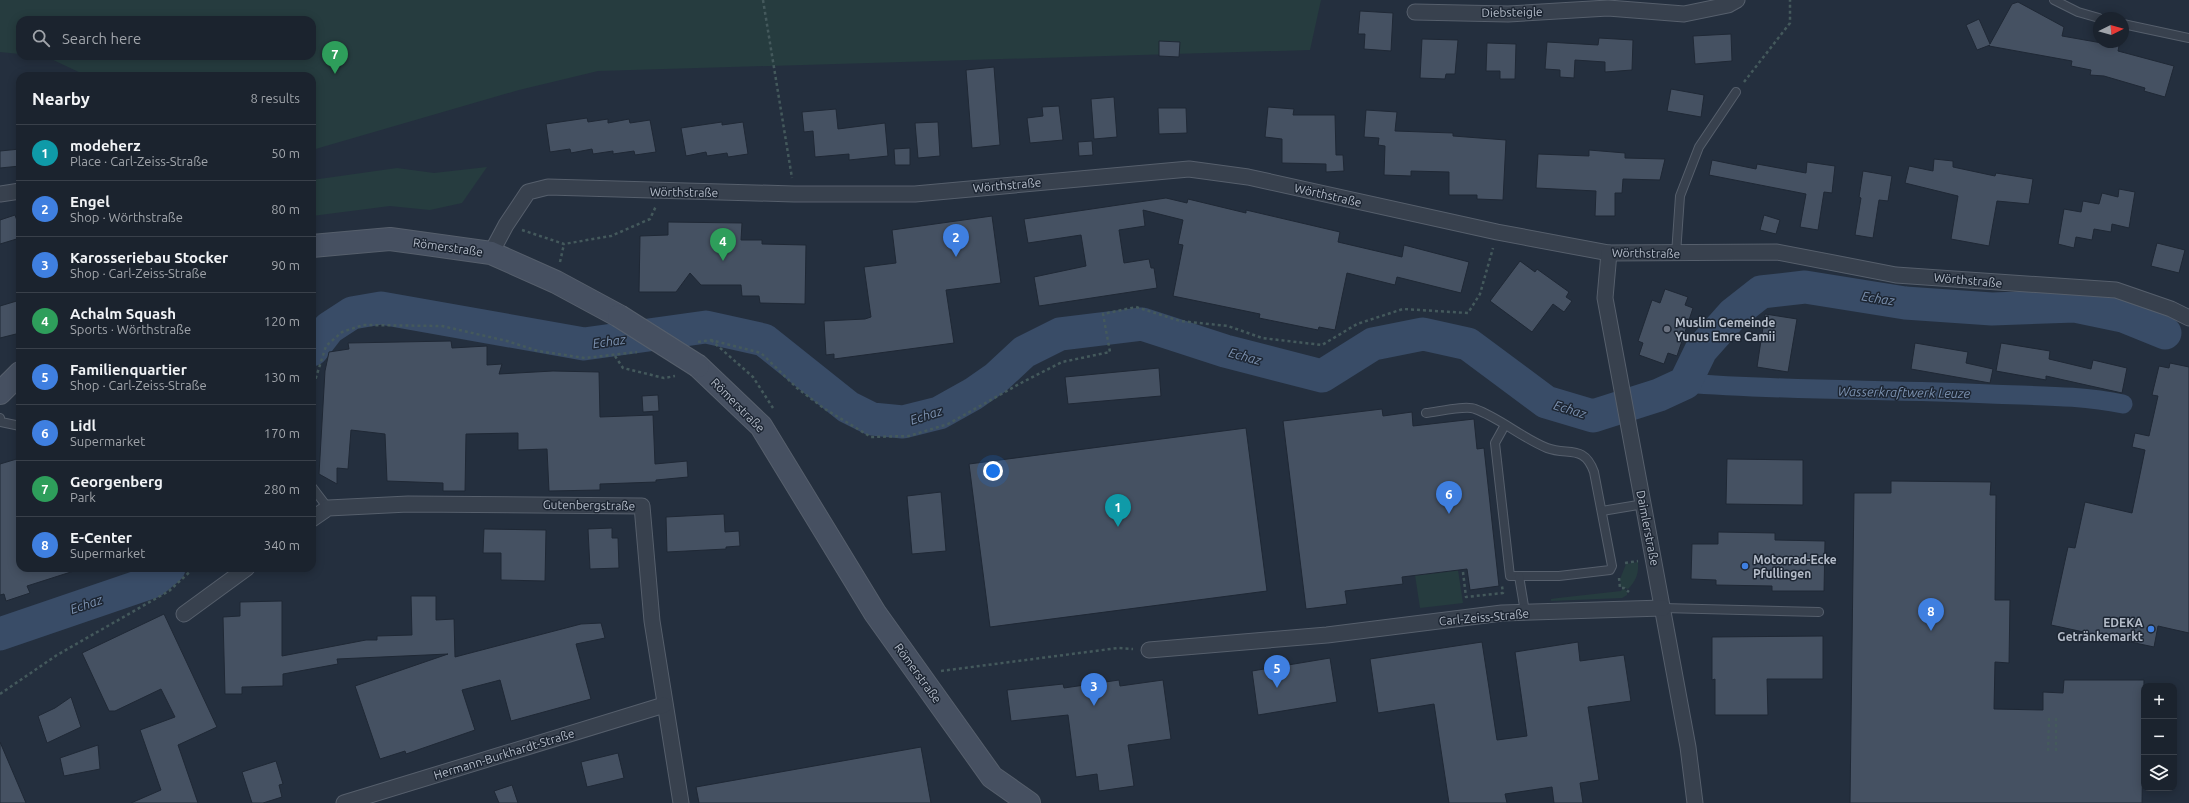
<!DOCTYPE html>
<html lang="en">
<head>
<meta charset="utf-8">
<style>
  :root { --surface:#1b232e; --page:#282f3a; --text:#f1f3f6; --muted:#a0a4aa; --line:#39404a; --accent:#1a73e8 }
  body { margin:0; font-family:Ubuntu,sans-serif; background:var(--page); color:var(--text) }
  .controls { position:absolute; right:12px; bottom:12px; display:grid; overflow:hidden; border-radius:8px; box-shadow:0 2px 10px #0003 }
  .controls button { width:36px; height:36px; display:grid; place-items:center; padding:0; border:0; border-bottom:1px solid var(--line); background:var(--surface); color:var(--text); font:20px sans-serif }
  .compass { position:absolute; left:2093px; top:12px; width:36px; height:36px; border-radius:50%; background:var(--surface); box-shadow:0 2px 10px #0003; rotate:85deg }
  .you { position:absolute; left:993px; top:471px; width:14px; height:14px; margin:-10px; border:3px solid #fff; border-radius:50%; background:#1a73e8; box-shadow:0 0 0 6px #1a73e833 }
  .badge { display:grid; place-items:center; width:26px; height:26px; border-radius:50%; background:var(--accent); color:#fff; font-size:13px; font-weight:700 }
  .pin { position:absolute; translate:-50% -33px; filter:drop-shadow(0 1px 2px #0008) }
  .pin::after { content:''; position:absolute; top:21px; width:14px; height:12px; background:inherit; clip-path:polygon(0 0,100% 0,50% 100%) }
  .list { margin:0; padding:0; list-style:none }
  h2 { display:flex; justify-content:space-between; align-items:center; height:52px; margin:0; padding:0 16px; font-size:17px }
  h2 small { font-size:13px; font-weight:400; color:var(--muted) }
  .list li { display:grid; grid-template-columns:26px 1fr auto; gap:12px; align-items:center; box-sizing:border-box; height:56px; padding:0 16px; border-top:1px solid var(--line) }
  .list b { display:block; font-size:15px; white-space:nowrap }
  .list p { margin:0; font-size:13px; white-space:nowrap; color:var(--muted) }
  .list em { font-size:13px; font-style:normal; color:var(--muted) }
  .icon { flex:none; width:22px; height:22px; fill:none; stroke:currentColor; stroke-width:2; stroke-linecap:round; stroke-linejoin:round }
  .map { position:relative; flex:none; width:2189px; height:803px; overflow:hidden }
  .search { position:absolute; background:var(--surface); box-shadow:0 2px 10px #0003; left:16px; top:16px; width:300px; height:44px; display:flex; align-items:center; gap:10px; box-sizing:border-box; padding:0 14px; border-radius:12px; color:var(--muted); font-size:15px }
  .panel { position:absolute; background:var(--surface); box-shadow:0 2px 10px #0003; left:16px; top:72px; width:300px; height:500px; border-radius:12px }
  .map>svg:first-child { display:block }
</style>
</head>
<body>
<div class="map">
<svg width="2189" height="803" viewBox="0 0 2189 803">
  <rect width="100%" height="100%" fill="#242f3e"/>
  <g fill="#263c3f">
    <polygon points="0,0 1321,0 1310,50 598,71 519,90 312,150 312,76 87,76 47,57 42,56 312,56 312,20 20,20 20,54 0,52"/>
    <polygon points="487,167 462,203 430,210 390,206 312,216 312,180 397,168 434,173"/>
    <path d="M1638,562C1639,573 1636,581 1628,589L1621,587L1620,579L1626,564Z"/>
    <polygon points="1458,570 1463,603 1420,608 1415,575"/>
    <polygon points="1623,588 1627,591 1627,595 1622,598 1551,601 1551,599 1558,598 1621,591"/>
  </g>
  <g fill="none" stroke-linecap="round" stroke-linejoin="round">
    <path stroke="#394c67" stroke-width="19" d="M1685,383C1786,391 1888,389 1990,394C2034,396 2080,395 2123,404"/>
    <g stroke="#394c67" stroke-width="33">
      <polyline points="312,350 329,328 352,313 381,308 584,344 706,327 764,340 848,407 872,419 903,422 939,413 973,394 996,378 1024,352 1060,334 1142,324 1225,351 1322,376 1373,344 1423,334 1468,344 1546,402 1593,416 1659,395 1685,383 1701,350 1733,314 1761,292 1805,287 1905,303 1992,309 2075,306 2123,316 2165,333"/>
      <polyline points="0,634 152,582 169,568"/>
    </g>
  </g>
  <g fill="#455162" stroke="#1f2835">
    <polygon points="2018,2 2064,27 2062,36 2119,46 2118,51 2174,66 2165,97 2144,91 2145,88 2104,76 2090,75 2091,70 2071,66 2072,61 1989,46 1990,45 1977,50 1966,25 1979,19 1990,44 2012,4"/>
    <polygon points="1360,11 1393,13 1391,51 1364,49 1365,34 1358,34"/>
    <polygon points="1731,34 1732,61 1695,64 1693,36"/>
    <polygon points="1599,38 1633,40 1632,70 1605,72 1605,62 1575,60 1574,78 1560,77 1560,70 1545,69 1547,42 1598,45"/>
    <polygon points="1422,39 1458,40 1455,74 1446,74 1445,79 1420,78"/>
    <polygon points="1159,41 1180,42 1179,57 1159,56"/>
    <polygon points="1487,43 1516,44 1515,79 1500,79 1500,71 1486,71"/>
    <polygon points="994,67 1000,145 972,148 966,70"/>
    <polygon points="1671,89 1704,95 1701,117 1667,111"/>
    <polygon points="1114,97 1117,137 1094,139 1091,99"/>
    <polygon points="1059,106 1063,140 1030,143 1027,118 1043,116 1042,107"/>
    <polygon points="1268,107 1294,109 1293,115 1335,115 1336,155 1343,155 1344,171 1326,172 1326,164 1282,163 1282,139 1265,137"/>
    <polygon points="1158,108 1186,108 1187,133 1159,134"/>
    <polygon points="836,109 838,129 885,123 888,156 849,160 849,154 815,157 813,131 804,132 802,112"/>
    <polygon points="1366,110 1397,112 1395,131 1453,133 1453,136 1506,140 1503,200 1477,199 1477,195 1449,195 1449,172 1411,171 1411,176 1384,175 1385,146 1378,145 1379,138 1364,137"/>
    <polygon points="587,118 588,122 608,119 608,123 629,119 630,123 650,120 656,152 635,155 634,151 613,154 613,151 593,154 592,149 571,153 570,149 550,152 546,124"/>
    <polygon points="722,122 722,125 743,122 748,154 728,157 727,153 707,156 706,152 686,156 681,128"/>
    <polygon points="938,122 940,156 918,158 915,123"/>
    <polygon points="1092,141 1093,155 1079,156 1078,142"/>
    <polygon points="910,148 910,165 895,165 894,149"/>
    <polygon points="20,149 20,166 0,168 0,151"/>
    <polygon points="1589,150 1625,153 1625,158 1665,159 1660,180 1623,179 1622,193 1615,193 1615,216 1595,216 1596,191 1536,188 1538,154 1589,156"/>
    <polygon points="1934,159 1953,161 1953,167 1995,176 1996,173 2033,179 2029,204 1997,201 1989,246 1951,239 1958,196 1905,183 1909,166 1933,171"/>
    <polygon points="1712,160 1756,169 1757,164 1806,173 1807,162 1835,166 1832,193 1824,192 1818,230 1800,227 1806,194 1709,175"/>
    <polygon points="1863,171 1892,176 1888,201 1879,200 1873,238 1855,235 1861,198 1859,197"/>
    <polygon points="2119,189 2135,192 2129,228 2112,224 2111,232 2094,229 2092,240 2076,237 2074,248 2058,244 2064,209 2081,212 2083,201 2099,204 2102,193 2118,197"/>
    <polygon points="1166,198 1187,203 1188,199 1246,213 1246,210 1340,232 1338,242 1402,257 1404,245 1469,262 1461,293 1397,277 1395,285 1347,273 1335,330 1319,327 1318,330 1259,318 1260,314 1173,296 1183,245 1178,244 1183,220 1143,210 1145,226 1119,230 1124,263 1149,259 1151,268 1154,268 1157,288 1039,306 1034,277 1086,266 1081,235 1028,243 1024,219"/>
    <polygon points="15,215 20,229 20,238 0,244 0,220"/>
    <polygon points="1764,215 1780,220 1776,234 1760,230"/>
    <polygon points="992,216 1001,283 946,290 954,343 834,359 834,354 826,355 824,321 865,319 871,317 864,267 896,263 892,230"/>
    <polygon points="668,222 742,223 741,240 762,240 762,244 806,245 805,304 760,303 759,296 742,296 741,285 701,285 690,273 676,292 639,292 640,236 668,235"/>
    <polygon points="2157,243 2185,250 2179,273 2151,266"/>
    <polygon points="1520,261 1535,272 1537,269 1569,292 1566,297 1572,301 1564,312 1553,304 1532,332 1490,301"/>
    <polygon points="1665,289 1688,297 1685,305 1693,308 1677,356 1668,353 1664,364 1639,355 1643,343 1638,341 1652,300 1660,303"/>
    <polygon points="20,300 20,333 0,338 0,306"/>
    <polygon points="1765,314 1797,319 1788,372 1757,367"/>
    <polygon points="451,341 452,348 487,346 487,365 502,364 499,374 553,371 599,372 600,417 653,415 655,464 687,461 688,477 656,480 656,482 600,484 600,490 549,491 547,449 518,450 518,433 466,434 465,491 443,491 443,483 387,481 385,434 351,430 348,469 337,468 337,484 319,474 325,371 329,352 349,349 348,343"/>
    <polygon points="1915,343 1968,352 1966,363 1993,369 1990,383 1911,369"/>
    <polygon points="2001,343 2050,351 2049,359 2091,369 2093,360 2127,368 2122,393 2046,376 2046,380 1996,371"/>
    <polygon points="2170,363 2189,367 2189,633 2158,626 2154,647 2051,625 2068,547 2075,548 2085,502 2132,513 2145,450 2132,447 2135,433 2149,436 2158,396 2152,395 2159,366 2169,368"/>
    <polygon points="1159,368 1161,396 1068,404 1065,377"/>
    <polygon points="658,395 659,411 643,412 642,396"/>
    <polygon points="1382,409 1383,416 1412,412 1413,426 1474,419 1477,449 1484,448 1499,586 1470,590 1467,569 1402,577 1403,584 1345,591 1347,604 1306,609 1283,421"/>
    <polygon points="1246,428 1267,591 990,627 969,464"/>
    <polygon points="20,458 20,568 73,568 74,571 27,586 30,593 6,601 4,594 0,595 0,464"/>
    <polygon points="1727,459 1803,460 1803,505 1726,504"/>
    <polygon points="1891,481 1991,482 1990,495 1996,495 1995,600 2010,600 2009,663 1995,662 1994,709 2043,710 2043,692 2063,693 2064,680 2144,680 2142,803 1850,803 1854,493 1891,493"/>
    <polygon points="941,492 946,551 912,554 907,496"/>
    <polygon points="724,514 725,532 739,531 740,546 726,547 726,549 667,552 666,517"/>
    <polygon points="612,528 612,538 618,538 619,568 590,569 588,529"/>
    <polygon points="484,529 546,530 545,581 501,580 501,553 483,553"/>
    <polygon points="1718,532 1775,533 1775,540 1825,541 1824,591 1772,591 1772,586 1716,585 1716,580 1691,579 1692,544 1718,544"/>
    <polygon points="411,596 436,596 436,620 454,619 455,657 581,624 601,623 605,638 576,644 591,699 511,721 500,680 462,690 475,730 406,754 405,751 380,759 355,686 448,654 337,659 338,664 283,674 283,686 242,687 242,694 225,694 223,617 240,616 240,602 282,601 282,656 366,640 377,640 377,636 412,635"/>
    <polygon points="164,614 217,727 178,745 198,803 131,803 161,790 140,730 175,717 161,689 115,711 109,711 82,653"/>
    <polygon points="1823,636 1823,679 1767,679 1768,715 1715,715 1715,679 1712,680 1712,637"/>
    <polygon points="1482,642 1497,740 1527,736 1515,652 1578,642 1580,661 1624,655 1631,701 1588,707 1599,780 1580,783 1583,803 1554,803 1552,787 1505,794 1507,803 1449,803 1434,704 1378,713 1370,659"/>
    <polygon points="1330,658 1337,702 1258,715 1252,671"/>
    <polygon points="1119,680 1120,686 1163,680 1171,739 1128,745 1134,786 1099,791 1097,774 1076,777 1068,715 1011,721 1007,690 1063,684 1064,688"/>
    <polygon points="71,697 81,727 47,743 38,716 55,708"/>
    <polygon points="0,742 26,803 0,803"/>
    <polygon points="98,745 100,769 64,776 60,758"/>
    <polygon points="921,747 931,803 699,803 696,787"/>
    <polygon points="618,753 624,778 587,787 581,762"/>
    <polygon points="276,761 283,784 279,785 282,797 263,803 252,803 242,772"/>
    <polygon points="512,785 518,803 499,803 494,791"/>
  </g>
  <g fill="none" stroke-linecap="round" stroke-linejoin="round">
    <defs>
      <g id="lane">
        <polyline points="2054,0 2078,12 2099,18"/>
        <polyline points="2123,24 2189,38"/>
        <polyline points="1676,254 1680,196 1699,147 1736,92"/>
        <path d="M1426,413C1437,412 1466,405 1475,409C1500,418 1522,438 1547,448C1568,456 1584,444 1594,472L1612,566L1610,570L1559,576H1510L1495,443L1505,425"/>
        <polyline points="0,418 1,422 20,426"/>
        <polyline points="312,487 328,508"/>
        <polyline points="1602,511 1644,504"/>
        <polyline points="1519,576 1525,612"/>
        <polyline points="1663,608 1819,612"/>
      </g>
      <g id="street">
        <polyline points="1415,12 1508,14 1608,8 1684,14 1728,5 1737,0"/>
        <polyline points="0,194 20,191"/>
        <polyline points="491,253 506,225 528,192 548,187 794,194 915,194 1189,169 1248,177 1497,232 1609,253 1777,252 1896,275 2116,290 2171,309 2189,318"/>
        <polyline points="1609,253 1605,298 1688,747 1695,803"/>
        <polyline points="312,519 328,508 408,504 642,506 652,621 681,803"/>
        <polyline points="184,614 247,568"/>
        <polyline points="1149,650 1327,635 1502,613 1663,608"/>
        <polyline points="344,803 664,705"/>
      </g>
      <g id="secondary">
        <polyline points="312,246 390,239 491,253 556,282 619,316"/>
        <polyline points="698,366 761,426 875,613 992,777 1029,803"/>
        <polyline points="0,393 20,373"/>
      </g>
    </defs>
    <use href="#lane" stroke="#565f6c" stroke-width="10"/>
    <use href="#street" stroke="#565f6c" stroke-width="17"/>
    <use href="#secondary" stroke="#565f6c" stroke-width="24"/>
    <g stroke="#44595c" stroke-width="2.5" stroke-dasharray="3 3" stroke-linecap="butt">
      <polyline points="763,0 792,178"/>
      <polyline points="1744,82 1790,23 1790,0"/>
      <polyline points="522,230 564,244 611,236 650,219 656,206"/>
      <polyline points="560,262 564,244"/>
      <polyline points="711,340 753,377 773,408"/>
      <polyline points="698,342 711,340 761,353 797,388 825,409 871,437 909,436 948,424 1021,383 1062,362 1110,352 1103,314 1136,307 1180,321 1228,326 1262,338 1322,345 1357,324 1403,309 1468,313 1480,294 1493,248"/>
      <polyline points="615,356 623,368 664,378 675,376"/>
      <polyline points="312,390 326,346 342,332 363,325 442,326 507,341 538,351 585,358 637,352"/>
      <polyline points="1625,563 1638,561"/>
      <polyline points="1463,572 1466,597 1503,593 1502,586"/>
      <polyline points="1619,578 1620,588 1624,588 1629,592"/>
      <polyline points="941,671 1118,648 1133,649"/>
      <polyline points="0,694 57,655 169,591 194,568"/>
      <polyline points="2048,751 2049,718"/>
      <polyline points="2056,751 2056,718"/>
    </g>
    <use href="#lane" stroke="#38414e" stroke-width="8"/>
    <use href="#street" stroke="#38414e" stroke-width="15"/>
    <use href="#secondary" stroke="#465061" stroke-width="22"/>
    <defs>
      <polyline id="secondary-bridge" points="619,316 698,366"/>
    </defs>
    <use href="#secondary-bridge" stroke="#565f6c" stroke-width="24" stroke-linecap="butt"/>
    <use href="#secondary-bridge" stroke="#465061" stroke-width="22"/>
  </g>
  <circle fill="#6b7280" stroke="#1d2633" stroke-width="1.5" cx="1667" cy="329" r="4"/>
  <g fill="#3f7fe0" stroke="#1d2633" stroke-width="1.5">
    <circle cx="1745" cy="566" r="4"/>
    <circle cx="2151" cy="629" r="4"/>
  </g>
  <g text-anchor="middle" dominant-baseline="central" stroke-width="3" stroke-linejoin="round" paint-order="stroke">
    <g font-size="12" fill="#b4bcc9" stroke="#1d2633">
      <text transform="translate(1512 12) rotate(-1)">Diebsteigle</text>
      <text transform="translate(1007 185) rotate(-5)">Wörthstraße</text>
      <text transform="translate(684 192) rotate(1)">Wörthstraße</text>
      <text transform="translate(1328 195) rotate(13)">Wörthstraße</text>
      <text transform="translate(448 247) rotate(8)">Römerstraße</text>
      <text transform="translate(1646 253) rotate(1)">Wörthstraße</text>
      <text transform="translate(1968 280) rotate(5)">Wörthstraße</text>
      <text transform="translate(738 405) rotate(45)">Römerstraße</text>
      <text transform="translate(589 505) rotate(1)">Gutenbergstraße</text>
      <text transform="translate(1648 528) rotate(79)">Daimlerstraße</text>
      <text transform="translate(1484 617) rotate(-5)">Carl-Zeiss-Straße</text>
      <text transform="translate(918 673) rotate(54)">Römerstraße</text>
      <text transform="translate(504 754) rotate(-17)">Hermann-Burkhardt-Straße</text>
    </g>
    <g font-size="12" font-weight="bold" fill="#b4bcc9" stroke="#1d2633" text-anchor="start">
      <text x="1675" y="322">Muslim Gemeinde<tspan x="1675" dy="14">Yunus Emre Camii</tspan></text>
      <text x="1753" y="559">Motorrad-Ecke<tspan x="1753" dy="14">Pfullingen</tspan></text>
      <text x="2143" y="622" text-anchor="end">EDEKA<tspan x="2143" dy="14">Getränkemarkt</tspan></text>
    </g>
    <g font-size="13" font-style="italic" fill="#7c92b1" stroke="#1d2633">
      <text transform="translate(1878 298) rotate(9)">Echaz</text>
      <text transform="translate(609 341) rotate(-8)">Echaz</text>
      <text transform="translate(1245 356) rotate(15)">Echaz</text>
      <text transform="translate(1904 392) rotate(1)">Wasserkraftwerk Leuze</text>
      <text transform="translate(1570 409) rotate(17)">Echaz</text>
      <text transform="translate(926 415) rotate(-18)">Echaz</text>
      <text transform="translate(86 604) rotate(-19)">Echaz</text>
    </g>
  </g>
</svg>
<div class="controls">
<button>+</button>
<button>−</button>
<button><svg class="icon" aria-label="layers" viewBox="0 0 24 24"><path d="M12 4l9 5-9 5-9-5zM3 14l9 5 9-5"/></svg></button>
</div>
<svg class="compass" viewBox="-18 -18 36 36"><path d="M0-13l5 13h-10z" fill="#e53935"/><path d="M0 13l5-13h-10z" fill="#a0a4aa"/></svg>
<div class="you"></div>
<div class="pin badge" style="left:1118px;top:527px;background:#0f9aa8">1</div>
<div class="pin badge" style="left:956px;top:257px;background:#3f7fe0">2</div>
<div class="pin badge" style="left:1094px;top:706px;background:#3f7fe0">3</div>
<div class="pin badge" style="left:723px;top:261px;background:#2e9e5b">4</div>
<div class="pin badge" style="left:1277px;top:688px;background:#3f7fe0">5</div>
<div class="pin badge" style="left:1449px;top:514px;background:#3f7fe0">6</div>
<div class="pin badge" style="left:335px;top:74px;background:#2e9e5b">7</div>
<div class="pin badge" style="left:1931px;top:631px;background:#3f7fe0">8</div>
<div class="search"><svg class="icon" aria-label="search" viewBox="0 0 24 24"><circle cx="10" cy="10" r="6"/><path d="M15 15l6 6"/></svg>Search here</div>
<section class="panel">
<h2>Nearby<small>8 results</small></h2>
<ul class="list">
<li><span class="badge" style="background:#0f9aa8">1</span><div><b>modeherz</b><p>Place · Carl-Zeiss-Straße</p></div><em>50 m</em></li>
<li><span class="badge" style="background:#3f7fe0">2</span><div><b>Engel</b><p>Shop · Wörthstraße</p></div><em>80 m</em></li>
<li><span class="badge" style="background:#3f7fe0">3</span><div><b>Karosseriebau Stocker</b><p>Shop · Carl-Zeiss-Straße</p></div><em>90 m</em></li>
<li><span class="badge" style="background:#2e9e5b">4</span><div><b>Achalm Squash</b><p>Sports · Wörthstraße</p></div><em>120 m</em></li>
<li><span class="badge" style="background:#3f7fe0">5</span><div><b>Familienquartier</b><p>Shop · Carl-Zeiss-Straße</p></div><em>130 m</em></li>
<li><span class="badge" style="background:#3f7fe0">6</span><div><b>Lidl</b><p>Supermarket</p></div><em>170 m</em></li>
<li><span class="badge" style="background:#2e9e5b">7</span><div><b>Georgenberg</b><p>Park</p></div><em>280 m</em></li>
<li><span class="badge" style="background:#3f7fe0">8</span><div><b>E-Center</b><p>Supermarket</p></div><em>340 m</em></li>
</ul>
</section>
</div>
</body>
</html>
